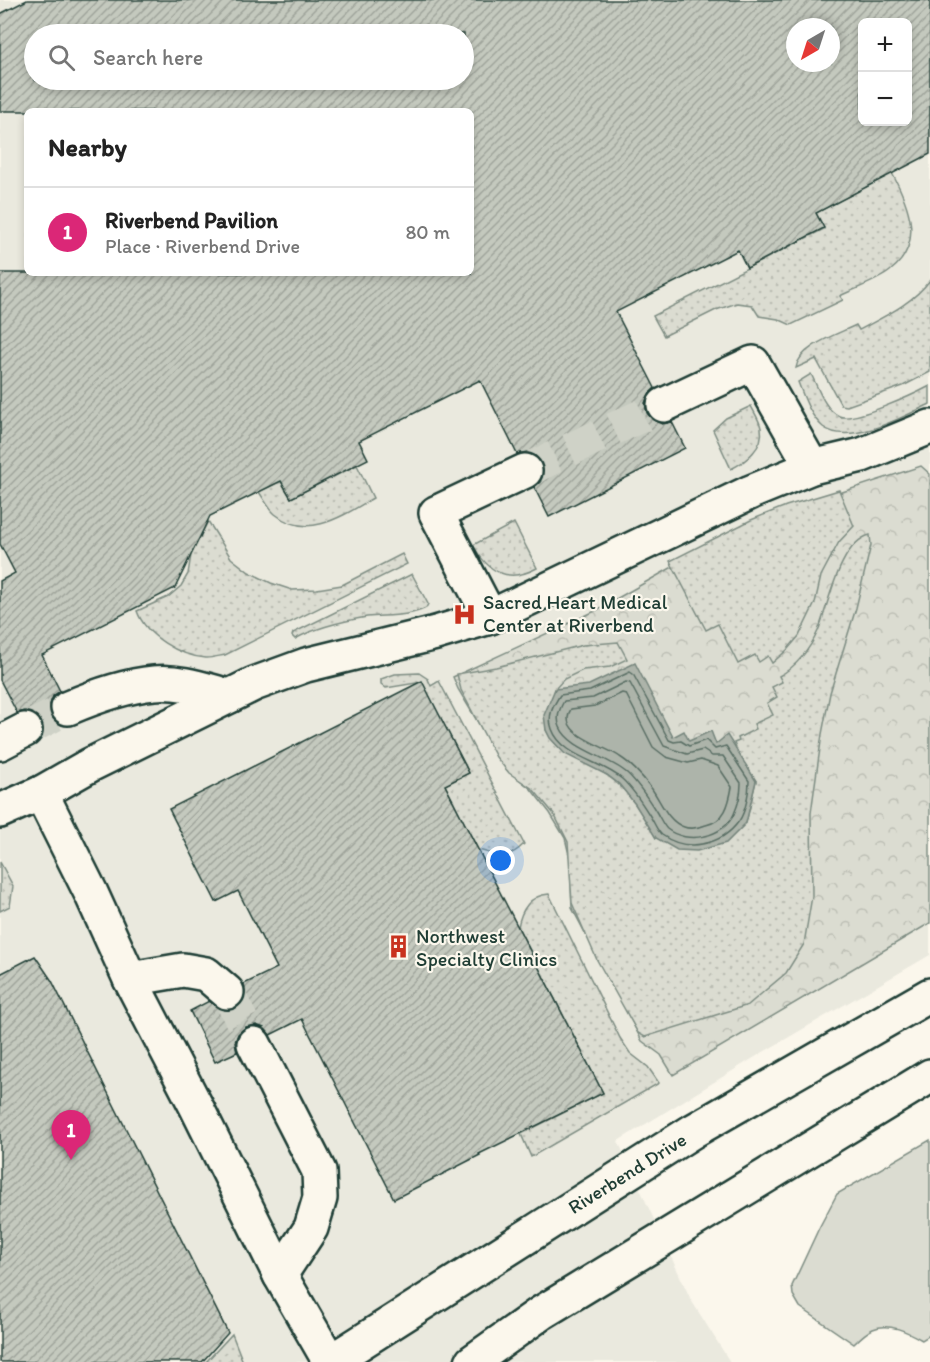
<!DOCTYPE html>
<html lang="en">
<head>
<meta charset="utf-8">
<style>
  :root { --surface:#fff; --page:#f6f6f6; --text:#222; --muted:#767676; --line:#e0e0e0; --accent:#db2777 }
  body { margin:0; font-family:Itim,sans-serif; background:var(--page); color:var(--text) }
  .controls { position:absolute; right:18px; top:18px; display:grid; overflow:hidden; border-radius:9px; box-shadow:0 3px 9px #0003 }
  .controls button { width:54px; height:54px; display:grid; place-items:center; padding:0; border:0; border-bottom:2px solid var(--line); background:var(--surface); color:var(--text); font:30px sans-serif }
  .compass { position:absolute; left:786px; top:18px; width:54px; height:54px; border-radius:50%; background:var(--surface); box-shadow:0 3px 9px #0003; rotate:219deg }
  .you { position:absolute; left:501px; top:861px; width:21px; height:21px; margin:-15px; border:4px solid #fff; border-radius:50%; background:#1a73e8; box-shadow:0 0 0 9px #1a73e833 }
  .badge { display:grid; place-items:center; width:39px; height:39px; border-radius:50%; background:var(--accent); color:#fff; font-size:20px; font-weight:700 }
  .pin { position:absolute; translate:-50% -50px; filter:drop-shadow(0 2px 3px #0008) }
  .pin::after { content:''; position:absolute; top:32px; width:21px; height:18px; background:inherit; clip-path:polygon(0 0,100% 0,50% 100%) }
  .list { margin:0; padding:0; list-style:none }
  h2 { display:flex; justify-content:space-between; align-items:center; height:78px; margin:0; padding:0 24px; font-size:26px }
  h2 small { font-size:20px; font-weight:400; color:var(--muted) }
  .list li { display:grid; grid-template-columns:39px 1fr auto; gap:18px; align-items:center; box-sizing:border-box; height:90px; padding:0 24px; border-top:2px solid var(--line) }
  .list b { display:block; font-size:22px; white-space:nowrap }
  .list p { margin:0; font-size:20px; white-space:nowrap; color:var(--muted) }
  .list em { font-size:20px; font-style:normal; color:var(--muted) }
  .icon { flex:none; width:33px; height:33px; fill:none; stroke:currentColor; stroke-width:2; stroke-linecap:round; stroke-linejoin:round }
  .map { position:relative; flex:none; width:930px; height:1362px; overflow:hidden }
  .search { position:absolute; background:var(--surface); box-shadow:0 3px 9px #0003; left:24px; top:24px; width:450px; height:66px; display:flex; align-items:center; gap:15px; box-sizing:border-box; padding:0 21px; border-radius:33px; color:var(--muted); font-size:22px }
  .panel { position:absolute; background:var(--surface); box-shadow:0 3px 9px #0003; left:24px; top:108px; width:450px; height:168px; border-radius:9px }
  .map>svg:first-child { display:block }
</style>
</head>
<body>
<div class="map">
<svg width="930" height="1362" viewBox="0 0 930 1362">
  <defs>
    <pattern id="park-crowns" width="20" height="18" patternUnits="userSpaceOnUse" patternTransform="scale(1.5)"><rect width="20" height="18" fill="#dbdcd1"/><path d="M2 6a3 3 0 1 1 6 0M12 15a3 3 0 1 1 6 0" fill="none" stroke="#bcbeb4"/></pattern>
    <pattern id="garden-dots" width="8" height="8" patternUnits="userSpaceOnUse" patternTransform="scale(1.5)"><rect width="8" height="8" fill="#dbdcd1"/><path d="M2 2h.1M6 6h.1" fill="none" stroke="#bcbeb4" stroke-width="1.8" stroke-linecap="round"/></pattern>
    <pattern id="building-hatch" width="6" height="6" patternUnits="userSpaceOnUse" patternTransform="scale(1.5)"><rect width="6" height="6" fill="#c4c9be"/><path d="M-1 1l2-2M0 6l6-6M5 7l2-2" fill="none" stroke="#9fa49b"/></pattern>
  </defs>
  <rect width="100%" height="100%" fill="#fbf7ec"/>
  <filter id="ink" filterUnits="userSpaceOnUse"><feTurbulence type="fractalNoise" baseFrequency=".0167" numOctaves="2"/><feDisplacementMap in="SourceGraphic" scale="12" xChannelSelector="R" yChannelSelector="G"/><feConvolveMatrix kernelMatrix="1 2 1 2 8 2 1 2 1" color-interpolation-filters="sRGB"/></filter>
  <g filter="url(#ink)">
    <path fill="#eae9de" fill-rule="evenodd" d="M0,0H930V955L760,1054L618,1141L691,1300L730,1362H0ZM862,22H908V122H862ZM795,27H831V63H795ZM34,34H464V80H34ZM27,111H471V273H27Z"/>
    <path fill="#dbdcd1" stroke="#7d8c82" stroke-width="1.5" d="M930,1140V1335L922,1340C908,1332 889,1322 873,1329C866,1332 859,1339 854,1344L800,1307L793,1295L792,1286L819,1228L837,1194Z"/>
    <polygon fill="url(#park-crowns)" stroke="#7d8c82" stroke-width="1.5" points="921,466 930,474 930,923 673,1075 661,1055 642,1041 572,908 570,859 565,838 550,813 531,789 505,768 458,689 453,677 593,612 754,521"/>
    <g fill="url(#garden-dots)" stroke="#7d8c82" stroke-width="1.5">
      <path d="M892,173C909,205 925,244 890,271C876,282 856,288 840,296L843,300L791,325L778,319L759,316L752,305L737,303L716,310L664,336L653,316L824,229L816,213Z"/>
      <path d="M930,280V372L903,386L847,406L841,405L816,359L796,368C799,346 838,334 856,325L859,330C885,316 912,304 930,280Z"/>
      <path d="M811,374C818,387 824,409 839,416C853,423 915,394 930,386V404C905,416 849,447 823,427C810,416 804,397 798,382Z"/>
      <path d="M751,406C754,412 760,421 761,428C765,447 745,462 731,469L713,430L726,418Z"/>
      <path d="M357,465L373,498C344,515 308,541 275,514C269,509 264,499 259,492L281,481L291,498Z"/>
      <polygon points="839,490 854,526 839,542 821,576 815,603 799,636 787,650 772,663 768,656 759,662 755,655 738,664 718,624 706,630 670,561 751,520 786,506"/>
      <path d="M208,521L231,558L249,572L271,583L292,590L317,589L342,585L402,554L407,564L225,655C219,656 212,658 206,658C179,656 146,636 137,611L168,597L181,586L188,574L191,555Z"/>
      <path d="M514,523L537,568C507,584 488,572 473,545Z"/>
      <path d="M870,535L871,545L856,608L830,693L822,734L811,813L812,896L804,944L786,973L748,1005L645,1037L638,1033L597,960L572,903L568,842L554,814L533,789L509,773L496,757L461,690L457,674L496,667L583,645L618,642L627,659L610,667L583,670L564,679L555,689L546,730C561,759 585,759 608,776C630,791 643,816 656,838L746,823L756,781L739,756L734,743L739,741L738,738L756,729L754,724L773,715L767,703L777,697L772,687L782,682L779,676C796,667 810,649 818,631C829,604 839,543 870,535Z"/>
      <path d="M412,574L428,604L426,608C408,617 387,615 367,617C343,621 317,627 295,639L292,636L293,633Z"/>
      <path d="M419,673L428,679L431,686L439,681L524,844C507,861 500,855 478,850L445,785L469,773L422,682L386,688L381,684V679L395,674Z"/>
      <polygon points="0,862 13,886 10,906 0,911"/>
      <path d="M549,894L620,1038L630,1053L648,1067L659,1083L531,1157L521,1134L603,1093L518,927C521,910 530,895 549,894Z"/>
      <polygon points="232,1334 243,1362 206,1362"/>
    </g>
    <polygon fill="#adb4aa" stroke="#74847b" stroke-width="1.5" points="635,663 673,737 684,731 689,741 711,731 716,744 727,735 756,781 746,823 726,843 697,851 677,850 656,838 635,804 619,784 607,775 565,754 550,738 546,730 544,715 555,689 589,685"/>
    <g fill="none" stroke-linecap="round" stroke-linejoin="round">
      <g stroke="#586d63" stroke-width="1.5">
        <path d="M630,672L633,674L669,740L674,742L681,741L689,746L706,740L715,749L726,746L749,781C749,792 746,811 739,821C722,845 687,853 662,835C657,831 654,822 650,816C642,803 633,789 622,779C602,761 562,757 552,729C547,716 553,706 560,695L590,691Z"/>
        <path d="M626,682L630,683L664,746L687,754L703,750L712,756H723L741,783C741,792 738,805 734,814C724,837 687,845 667,829C663,825 660,818 657,813C649,800 639,784 627,773C609,757 569,749 560,727C556,718 559,710 564,701L593,698Z"/>
        <path d="M622,693L626,694L653,747L666,757L688,763L701,760L718,766L732,787C729,804 725,821 706,825C699,827 691,830 684,827C668,822 661,802 652,789C643,777 633,765 620,757C606,746 555,734 571,709L595,706Z"/>
      </g>
    </g>
    <g fill="url(#building-hatch)" stroke="#1f3d34" stroke-width="1.5" fill-rule="evenodd">
      <path d="M27,0H930V154L816,213L824,228L747,268L738,250L616,312L655,388L649,394L645,403L647,413L653,420L662,424L672,422L685,448L549,517L534,487L541,481L544,473L542,463L536,456L527,452L517,454L480,380L359,441L368,459L291,498L281,481L210,516L175,588L42,655L60,691L53,696L50,705L52,718L42,723L35,714L25,711L17,713L0,680V581L15,573L0,544V273H471V111H0V14ZM862,22H908V122H862ZM795,27H831V63H795ZM34,34H464V80H34Z"/>
      <polygon points="422,681 469,773 445,785 603,1093 479,1154 480,1155 394,1199 302,1019 270,1035 264,1028 256,1025 246,1027 238,1034 235,1042 237,1052 215,1062 190,1011 209,1001 223,1010 234,1009 242,1004 245,996 244,984 277,968 238,891 216,902 169,809"/>
      <polygon points="35,956 52,981 228,1333 202,1362 0,1362 0,974"/>
    </g>
    <g fill="none" stroke-linecap="round" stroke-linejoin="round">
      <g stroke="#cfd2c7" stroke-width="33" stroke-dasharray="33 16" stroke-linecap="butt">
        <polyline points="525,471 664,405"/>
        <polyline points="25,730 68,708"/>
        <polyline points="227,992 254,1044"/>
      </g>
      <defs>
        <g id="minor">
          <polyline points="664,405 753,363 812,467"/>
          <polyline points="490,617 436,513 525,471"/>
          <path d="M68,708C96,696 124,686 154,683C179,680 206,690 229,696"/>
          <polyline points="0,743 25,730"/>
          <polyline points="41,793 91,893 130,979 196,1106 280,1275 330,1362"/>
          <polyline points="0,811 41,793 90,765 254,684 306,665 436,633 490,617 751,492 812,467 862,455 930,427"/>
          <polyline points="130,979 183,970 206,974 227,992"/>
          <polyline points="254,1044 319,1171 320,1198 311,1228 280,1275"/>
          <polyline points="330,1362 693,1131 930,995"/>
          <polyline points="472,1362 541,1313 930,1076"/>
        </g>
      </defs>
      <use href="#minor" stroke="#1f3d34" stroke-width="38"/>
      <use href="#minor" stroke="#fbf7ec" stroke-width="33"/>
    </g>
  </g>
  <defs>
    <symbol id="hospital-bare" viewBox="-9 -9 18 18"><path d="M-5-5h3v3.5h4V-5h3V5h-3V1.5h-4V5h-3Z" fill="#c8321e" stroke="#fbf7ec" stroke-width="2.5" paint-order="stroke"/></symbol>
    <symbol id="building-bare" viewBox="-9 -9 18 18"><path d="M-4-6H4V6H1V3H-1V6H-4ZM-2.5-4.3h1.7v1.8h-1.7ZM.8-4.3h1.7v1.8H.8ZM-2.5-1h1.7V.8h-1.7ZM.8-1h1.7V.8H.8Z" fill="#c8321e" stroke="#fbf7ec" stroke-width="2.5" paint-order="stroke"/></symbol>
  </defs>
  <g fill-rule="evenodd">
    <use href="#hospital-bare" x="448" y="598" width="33" height="33"/>
    <use href="#building-bare" x="382" y="930" width="33" height="33"/>
  </g>
  <g text-anchor="middle" dominant-baseline="central" stroke-width="4.5" stroke-linejoin="round" paint-order="stroke">
    <g font-size="20" fill="#1f3d34" stroke="#fbf7ec" text-anchor="start">
      <text x="483" y="602">Sacred Heart Medical<tspan x="483" dy="23">Center at Riverbend</tspan></text>
      <text x="416" y="936">Northwest<tspan x="416" dy="23">Specialty Clinics</tspan></text>
    </g>
    <g font-size="20" fill="#1f3d34" stroke="#fbf7ec">
      <text transform="translate(627 1173) rotate(-32)">Riverbend Drive</text>
    </g>
  </g>
</svg>
<div class="controls">
<button>+</button>
<button>−</button>
</div>
<svg class="compass" viewBox="-18 -18 36 36"><path d="M0-13l5 13h-10z" fill="#e53935"/><path d="M0 13l5-13h-10z" fill="#767676"/></svg>
<div class="you"></div>
<div class="pin badge" style="left:71px;top:1160px">1</div>
<div class="search"><svg class="icon" aria-label="search" viewBox="0 0 24 24"><circle cx="10" cy="10" r="6"/><path d="M15 15l6 6"/></svg>Search here</div>
<section class="panel">
<h2>Nearby<small></small></h2>
<ul class="list">
<li><span class="badge">1</span><div><b>Riverbend Pavilion</b><p>Place · Riverbend Drive</p></div><em>80 m</em></li>
</ul>
</section>
</div>
</body>
</html>
